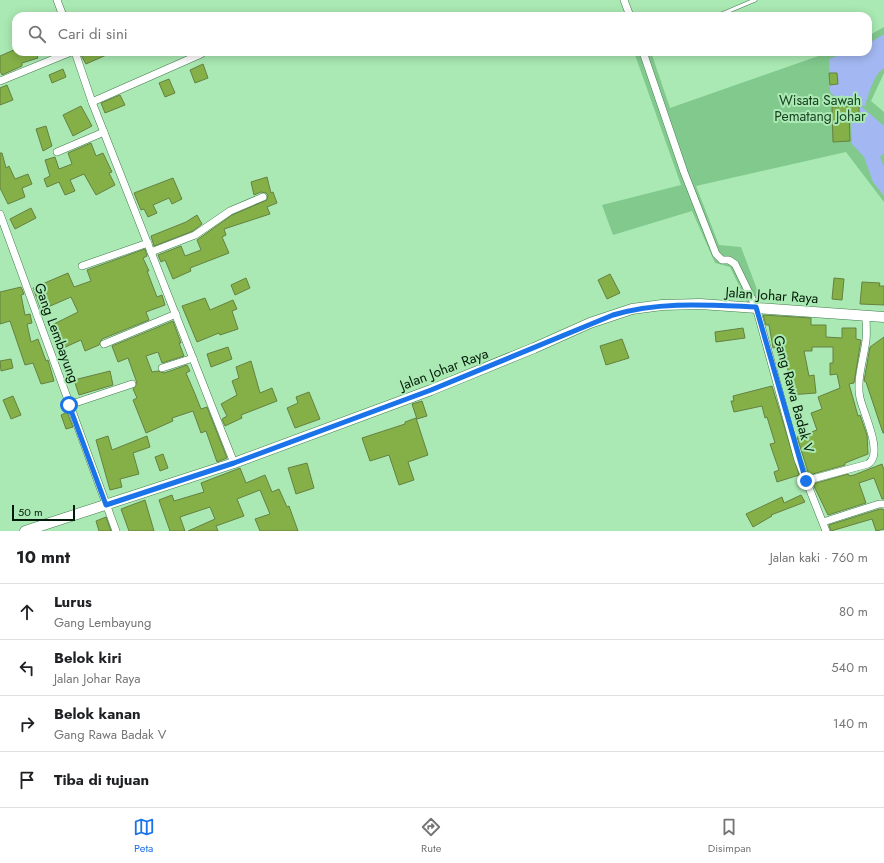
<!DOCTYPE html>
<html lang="id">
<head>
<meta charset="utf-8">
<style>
  :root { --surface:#fff; --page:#f6f6f6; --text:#202124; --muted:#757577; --line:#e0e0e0; --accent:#1a73e8 }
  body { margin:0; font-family:Jost,sans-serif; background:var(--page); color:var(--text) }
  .scale { position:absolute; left:12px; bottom:10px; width:63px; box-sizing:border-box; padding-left:4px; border:2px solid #021a07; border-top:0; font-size:11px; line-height:14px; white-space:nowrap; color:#021a07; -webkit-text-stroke:3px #aae9b3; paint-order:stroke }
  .stop { position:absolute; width:12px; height:12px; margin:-9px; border:3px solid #1a73e8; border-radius:50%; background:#fff }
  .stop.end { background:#1a73e8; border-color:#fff; box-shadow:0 1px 4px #0008 }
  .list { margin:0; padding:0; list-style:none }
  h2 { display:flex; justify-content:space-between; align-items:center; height:52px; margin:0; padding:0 16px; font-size:17px }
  h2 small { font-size:13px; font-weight:400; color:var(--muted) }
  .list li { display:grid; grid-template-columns:26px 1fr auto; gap:12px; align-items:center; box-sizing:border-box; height:56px; padding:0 16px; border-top:1px solid var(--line) }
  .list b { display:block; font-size:15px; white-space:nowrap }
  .list p { margin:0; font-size:13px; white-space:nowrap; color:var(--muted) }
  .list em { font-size:13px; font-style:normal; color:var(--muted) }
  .icon { flex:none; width:22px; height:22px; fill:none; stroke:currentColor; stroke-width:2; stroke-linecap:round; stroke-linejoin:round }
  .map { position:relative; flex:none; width:884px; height:531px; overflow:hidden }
  .search { position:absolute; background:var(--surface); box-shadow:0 2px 10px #0003; left:12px; right:12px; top:12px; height:44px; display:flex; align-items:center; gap:10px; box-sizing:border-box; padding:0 14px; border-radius:12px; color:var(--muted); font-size:15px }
  .sheet { height:276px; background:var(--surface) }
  nav { display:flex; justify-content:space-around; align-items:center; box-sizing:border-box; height:56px; border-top:1px solid var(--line); background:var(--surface); font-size:11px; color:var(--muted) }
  nav a { display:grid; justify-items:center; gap:2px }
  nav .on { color:var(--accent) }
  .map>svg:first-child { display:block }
</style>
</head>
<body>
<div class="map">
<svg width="884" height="531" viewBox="0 0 884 531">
  <rect width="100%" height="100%" fill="#aae9b3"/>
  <polygon fill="#81c98d" points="884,27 884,73 871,101 884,112 884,202 846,152 696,186 719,245 741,247 761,300 747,302 730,267 715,263 692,211 613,235 602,205 681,185 634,52 651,52 670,108 830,52 868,52 868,36"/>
  <g fill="#a3b8f2">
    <path d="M884,34V68C873,75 869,94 865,106L835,103L834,96L830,92L829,59L847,52H868V44Z"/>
    <polygon points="850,107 862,107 884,126 884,153 880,157 884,167 884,196 873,182 864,157 852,144"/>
  </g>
  <g fill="#84b047" stroke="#658141">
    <polygon points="16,49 16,52 36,52 38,58 22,63 22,66 2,75 0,71 0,56"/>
    <polygon points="87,52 113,52 86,64 81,55"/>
    <polygon points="203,64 208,78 195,83 190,70"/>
    <polygon points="63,69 66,77 52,83 49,75"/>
    <polygon points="829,73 837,73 838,84 830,85"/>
    <polygon points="169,79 175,93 165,97 159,83"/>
    <polygon points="7,85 13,100 0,105 0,88"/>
    <polygon points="120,95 125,105 105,113 101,103"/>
    <polygon points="81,106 92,126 73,136 63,115"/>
    <polygon points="859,106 859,113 849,113 850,141 833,142 832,107"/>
    <polygon points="46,126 52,146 43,151 36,129"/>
    <polygon points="91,143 96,156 103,153 112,172 109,173 115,185 96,195 84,174 70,180 75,191 65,195 59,182 47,187 44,179 50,176 45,160 55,157 59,169 72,164 68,153"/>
    <polygon points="0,153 2,153 6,168 9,166 15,179 28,174 32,184 22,188 25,197 8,204 0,188"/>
    <polygon points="267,177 271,193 273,192 277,203 267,207 270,214 224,229 226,235 222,237 229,253 190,268 191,271 173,279 165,260 161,262 158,255 181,246 185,256 201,250 197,240 232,215 267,200 268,195 266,193 261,192 254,195 251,182"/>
    <polygon points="173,178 182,199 172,204 169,198 153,205 157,213 148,217 144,209 141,210 134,193"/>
    <polygon points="31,208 36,218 15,229 10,219"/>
    <polygon points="197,215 202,224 193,231 154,246 151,236 186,222"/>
    <polygon points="145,249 147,256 143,258 149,271 147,271 157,297 162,295 165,305 146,312 149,320 102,339 99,345 85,351 81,340 61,349 50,326 78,312 71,297 41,310 33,288 68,273 74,287 91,281 87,270"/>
    <polygon points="610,274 620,293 607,299 598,280"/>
    <polygon points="246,278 250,288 235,295 231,285"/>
    <polygon points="834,278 844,279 842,300 832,299"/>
    <polygon points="862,282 880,283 879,286 884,286 884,305 860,304"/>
    <polygon points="21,287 24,294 21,295 25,315 30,314 32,323 27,324 31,342 38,339 46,361 48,360 54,381 41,384 33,363 25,365 10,321 0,324 0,292"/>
    <polygon points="205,298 210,310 233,300 237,309 232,311 238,329 220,335 219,333 197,342 182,306"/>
    <polygon points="763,315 811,318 811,325 826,325 826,337 842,338 842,328 856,328 856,339 861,340 854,383 849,384 858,416 860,415 867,435 868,454 845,463 845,465 809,475 797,437 817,430 811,413 822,409 818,397 840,388 837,374 830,375 830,363 833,363 833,347 812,347 812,351 804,351 809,376 814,375 816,393 789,395 787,378 789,378 786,358 783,359 780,346 773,348 769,325 766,325"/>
    <polygon points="173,321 181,343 179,343 184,356 162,363 158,352 146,356 152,372 158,371 164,373 187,365 190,371 186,373 195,394 201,409 207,407 227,458 217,462 206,431 201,433 193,411 172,418 173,421 146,433 133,400 137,398 133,389 137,383 128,358 118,362 112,346"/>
    <polygon points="743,328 745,338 716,342 715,332"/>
    <polygon points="884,337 884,433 883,433 866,382 864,381 870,347"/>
    <polygon points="622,339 629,358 606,365 600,346"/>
    <polygon points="228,347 232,359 211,367 207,354"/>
    <polygon points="11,359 13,368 1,371 0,361"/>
    <polygon points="251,361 260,393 272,388 277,401 241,415 242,418 225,426 222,419 227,416 221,404 237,395 232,381 239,378 236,367"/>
    <polygon points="110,371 113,385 79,395 74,380"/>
    <polygon points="772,386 799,475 777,482 774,472 779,470 770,444 775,443 767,417 765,418 762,406 734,412 731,401 734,401 733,396"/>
    <polygon points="309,392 320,419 295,428 287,408 298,403 296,397"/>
    <polygon points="13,396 21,415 11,419 3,400"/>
    <polygon points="422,401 427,416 417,419 412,404"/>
    <polygon points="67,412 73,427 66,429 61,415"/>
    <polygon points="416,418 428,455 408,462 414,480 399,485 389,455 370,461 362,438 405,424 405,422"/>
    <polygon points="108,436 112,450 147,436 150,447 133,453 139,474 120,479 122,487 110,490 96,440"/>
    <polygon points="163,454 168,468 160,471 155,457"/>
    <polygon points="307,463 314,488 296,494 288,468"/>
    <polygon points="882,464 884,470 884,499 882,499 874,478 859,483 866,503 828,515 813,484 848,474 849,476 854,475"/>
    <polygon points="240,468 246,483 265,475 272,492 279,489 287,507 289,506 298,531 260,531 255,519 270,514 260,490 237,499 244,516 216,526 218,531 188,531 215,519 210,507 180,517 185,531 170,531 159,500 172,495 174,501 204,492 201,483"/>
    <polygon points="801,495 805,502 771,515 772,516 753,527 746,514 782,497 784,503"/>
    <polygon points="145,500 154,531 129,531 121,509"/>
    <polygon points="880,509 883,509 884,511 884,529 876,531 872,519 831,531 829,525"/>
    <polygon points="106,517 111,531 99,531 96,521"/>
  </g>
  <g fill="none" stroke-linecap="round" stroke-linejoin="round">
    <defs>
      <polyline id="lane" points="717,16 755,0"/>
      <g id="street">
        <polyline points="57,0 63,16"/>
        <polyline points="624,0 630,16"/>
        <polyline points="75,52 92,102 234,463"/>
        <polyline points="643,52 684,172 716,254 722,260 729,260 735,264 756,307 798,460 826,531"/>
        <polyline points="0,81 71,52"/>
        <polyline points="92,102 201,54"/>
        <polyline points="57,152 104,132"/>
        <polyline points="0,214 116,531"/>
        <polyline points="151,252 195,235 230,211 263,197"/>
        <polyline points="82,266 148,243"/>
        <polyline points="104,344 176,314"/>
        <polyline points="162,368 193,358"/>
        <polyline points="69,405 132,384"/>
        <path d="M805,481L868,464C884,454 864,415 860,398C856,380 864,358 866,340C867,332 866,324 866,316"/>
        <polyline points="823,522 879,504 884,504"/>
      </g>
      <polyline id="secondary" points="25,531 234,463 431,390 534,348 590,323 632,309 662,305 700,304 884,317"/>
    </defs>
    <use href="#lane" stroke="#407b4c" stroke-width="4.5"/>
    <use href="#street" stroke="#407b4c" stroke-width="8"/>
    <use href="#secondary" stroke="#407b4c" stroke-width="11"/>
    <use href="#lane" stroke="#fff" stroke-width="3.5"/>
    <use href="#street" stroke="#fff" stroke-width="7"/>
    <use href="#secondary" stroke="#fff" stroke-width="10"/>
  </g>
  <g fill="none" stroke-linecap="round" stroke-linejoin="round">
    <path stroke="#1a73e8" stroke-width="5" d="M69,405L106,505L234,463L431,390L613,315C660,301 708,305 756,307L806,481"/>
  </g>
  <g text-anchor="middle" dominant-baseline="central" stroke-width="4" stroke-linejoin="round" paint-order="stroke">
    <g font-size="14" fill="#194021" stroke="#aae9b3">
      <text x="820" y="100">Wisata Sawah<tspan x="820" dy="16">Pematang Johar</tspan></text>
    </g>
    <g font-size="14" fill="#021a07" stroke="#aae9b3">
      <text transform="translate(772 295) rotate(4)">Jalan Johar Raya</text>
      <text transform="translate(57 333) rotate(70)">Gang Lembayung</text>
      <text transform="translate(444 369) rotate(-21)">Jalan Johar Raya</text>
      <text transform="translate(794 394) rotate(75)">Gang Rawa Badak V</text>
    </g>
  </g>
</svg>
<div class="scale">50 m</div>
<div class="stop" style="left:69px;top:405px"></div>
<div class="stop end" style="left:806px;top:481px"></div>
<div class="search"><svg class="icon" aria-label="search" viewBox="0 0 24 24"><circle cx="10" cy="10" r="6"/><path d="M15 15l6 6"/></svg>Cari di sini</div>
</div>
<section class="sheet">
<h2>10 mnt<small>Jalan kaki · 760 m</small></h2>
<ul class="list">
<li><svg class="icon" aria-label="ahead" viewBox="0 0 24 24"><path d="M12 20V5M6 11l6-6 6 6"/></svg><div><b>Lurus</b><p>Gang Lembayung</p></div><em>80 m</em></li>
<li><svg class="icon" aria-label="left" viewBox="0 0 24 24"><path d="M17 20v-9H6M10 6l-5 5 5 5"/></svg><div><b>Belok kiri</b><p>Jalan Johar Raya</p></div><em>540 m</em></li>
<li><svg class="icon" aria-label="right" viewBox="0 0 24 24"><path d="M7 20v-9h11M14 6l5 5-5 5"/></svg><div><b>Belok kanan</b><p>Gang Rawa Badak V</p></div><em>140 m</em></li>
<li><svg class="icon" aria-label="arrive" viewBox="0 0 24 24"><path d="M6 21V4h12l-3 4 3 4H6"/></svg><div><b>Tiba di tujuan</b></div></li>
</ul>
</section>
<nav>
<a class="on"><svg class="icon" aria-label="map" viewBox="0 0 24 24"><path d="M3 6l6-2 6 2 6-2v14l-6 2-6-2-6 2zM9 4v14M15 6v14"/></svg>Peta</a>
<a><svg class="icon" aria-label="directions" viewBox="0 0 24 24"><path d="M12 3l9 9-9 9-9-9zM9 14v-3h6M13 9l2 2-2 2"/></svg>Rute</a>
<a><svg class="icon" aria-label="saved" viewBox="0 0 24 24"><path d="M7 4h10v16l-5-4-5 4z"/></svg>Disimpan</a>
</nav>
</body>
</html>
